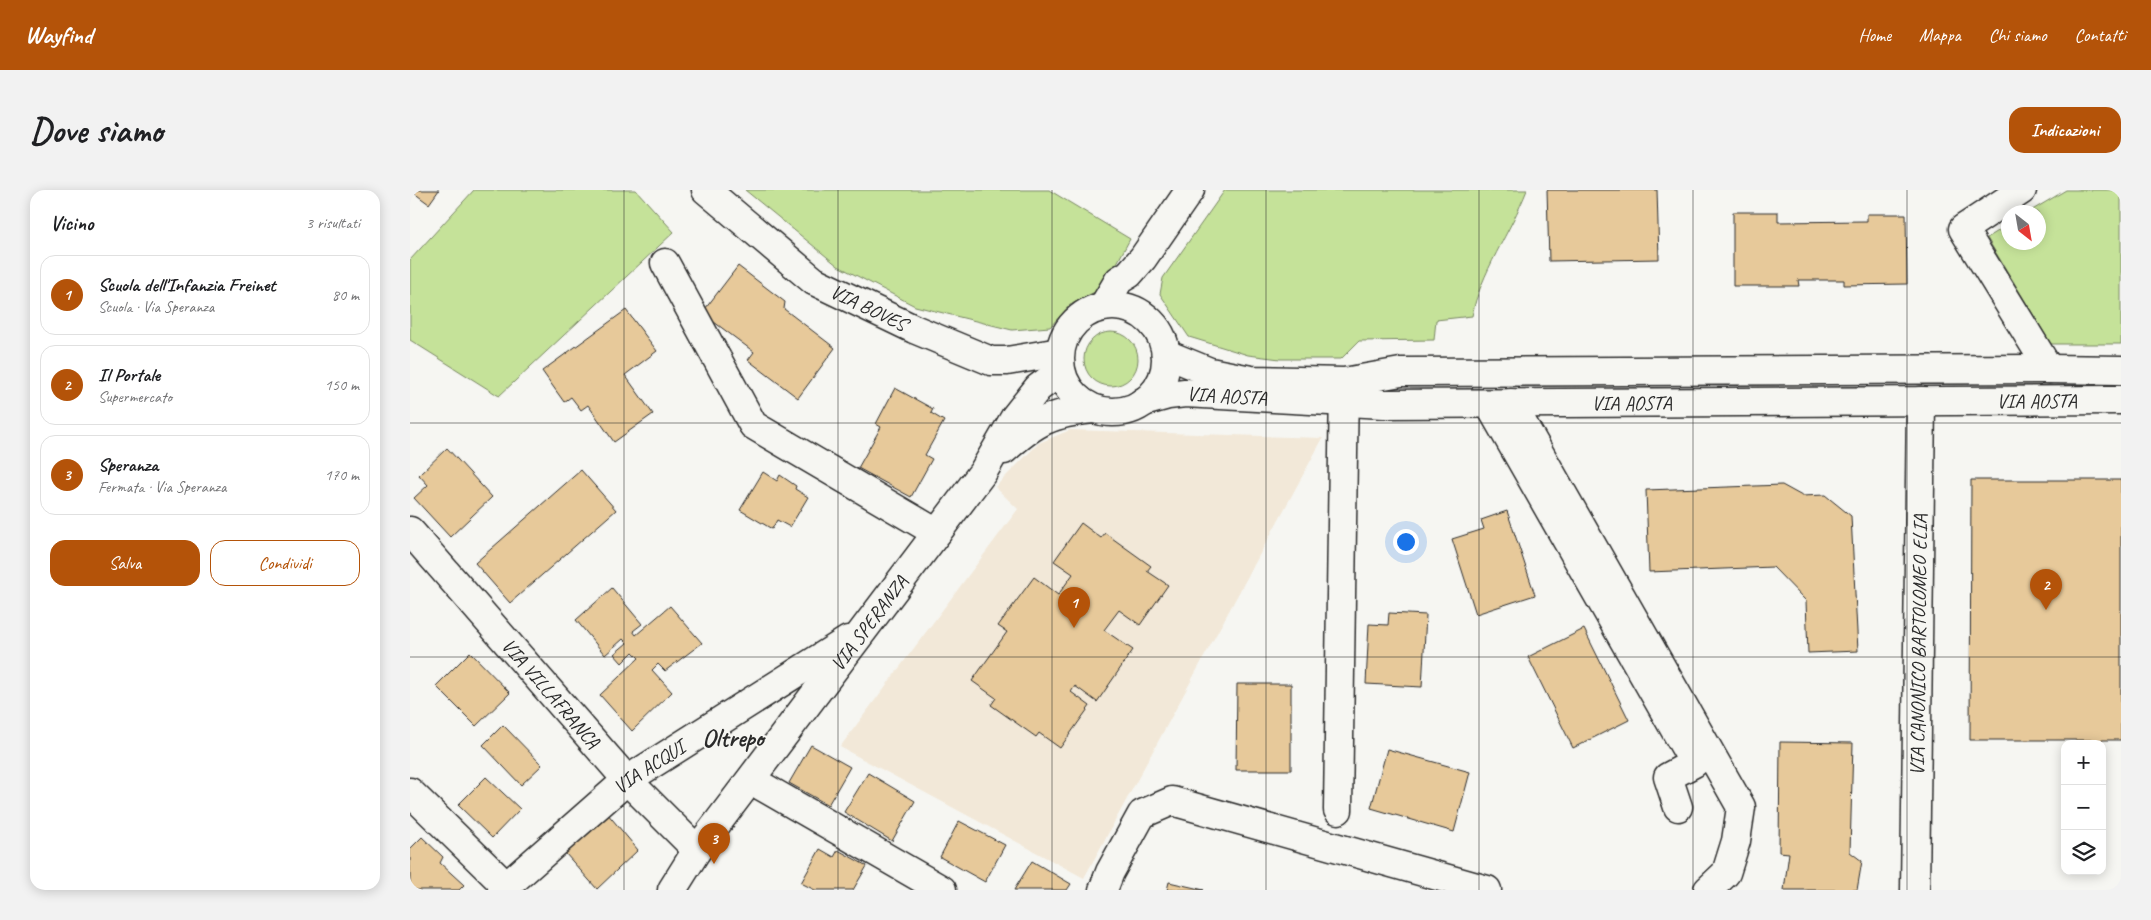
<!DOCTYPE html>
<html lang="it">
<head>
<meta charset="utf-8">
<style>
  :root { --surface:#fff; --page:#f2f2f2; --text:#202124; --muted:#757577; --line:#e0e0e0; --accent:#b45309 }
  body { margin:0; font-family:Caveat,sans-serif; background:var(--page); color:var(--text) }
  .controls { position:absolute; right:15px; bottom:15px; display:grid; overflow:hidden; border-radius:10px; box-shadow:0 2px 12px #0003 }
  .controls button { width:45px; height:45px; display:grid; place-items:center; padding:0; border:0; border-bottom:1px solid var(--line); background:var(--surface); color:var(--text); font:25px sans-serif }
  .compass { position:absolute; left:1591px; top:15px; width:45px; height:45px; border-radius:50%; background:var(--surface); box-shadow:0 2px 12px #0003; rotate:149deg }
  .you { position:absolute; left:995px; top:351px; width:18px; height:18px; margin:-12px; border:4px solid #fff; border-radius:50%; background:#1a73e8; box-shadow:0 0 0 8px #1a73e833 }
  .badge { display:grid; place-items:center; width:32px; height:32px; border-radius:50%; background:var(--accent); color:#fff; font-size:16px; font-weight:700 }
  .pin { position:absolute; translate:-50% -41px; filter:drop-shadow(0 1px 2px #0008) }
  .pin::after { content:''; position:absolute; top:26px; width:18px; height:15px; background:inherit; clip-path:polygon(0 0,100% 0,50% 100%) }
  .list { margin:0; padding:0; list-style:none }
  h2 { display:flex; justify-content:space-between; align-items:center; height:65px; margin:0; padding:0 20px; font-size:21px }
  h2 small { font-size:16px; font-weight:400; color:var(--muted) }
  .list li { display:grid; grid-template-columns:32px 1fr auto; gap:15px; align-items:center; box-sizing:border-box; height:80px; margin:0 10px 10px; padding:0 10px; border:1px solid var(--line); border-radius:15px }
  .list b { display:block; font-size:19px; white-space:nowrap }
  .list p { margin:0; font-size:16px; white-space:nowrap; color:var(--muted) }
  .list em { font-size:16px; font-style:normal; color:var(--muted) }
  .actions { display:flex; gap:10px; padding:15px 20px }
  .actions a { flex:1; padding:11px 0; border:1px solid var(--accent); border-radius:15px; text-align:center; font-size:18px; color:var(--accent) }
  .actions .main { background:var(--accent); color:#fff }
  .icon { flex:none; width:28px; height:28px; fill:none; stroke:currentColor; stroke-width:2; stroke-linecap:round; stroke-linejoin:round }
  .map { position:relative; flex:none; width:1711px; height:700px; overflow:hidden; border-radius:15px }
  header { display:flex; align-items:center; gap:30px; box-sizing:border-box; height:70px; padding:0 25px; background:var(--accent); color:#fff }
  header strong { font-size:24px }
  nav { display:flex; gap:28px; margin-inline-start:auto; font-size:18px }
  .intro { display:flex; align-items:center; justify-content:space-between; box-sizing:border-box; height:120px; padding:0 30px }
  h1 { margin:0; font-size:35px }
  .button { padding:12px 22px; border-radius:15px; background:var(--accent); color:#fff; font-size:18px; font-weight:700 }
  main { display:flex; gap:30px; padding:0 30px }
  aside { flex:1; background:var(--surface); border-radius:15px; box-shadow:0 2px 12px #0003 }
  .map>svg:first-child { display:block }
</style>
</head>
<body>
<header>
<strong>Wayfind</strong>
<nav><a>Home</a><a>Mappa</a><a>Chi siamo</a><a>Contatti</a></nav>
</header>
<div class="intro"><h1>Dove siamo</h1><a class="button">Indicazioni</a></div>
<main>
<aside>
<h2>Vicino<small>3 risultati</small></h2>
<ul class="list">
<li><span class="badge">1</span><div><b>Scuola dell'Infanzia Freinet</b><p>Scuola · Via Speranza</p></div><em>80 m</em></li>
<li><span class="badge">2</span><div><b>Il Portale</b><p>Supermercato</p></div><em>150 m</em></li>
<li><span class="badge">3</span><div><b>Speranza</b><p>Fermata · Via Speranza</p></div><em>170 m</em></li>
</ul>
<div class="actions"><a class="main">Salva</a><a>Condividi</a></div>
</aside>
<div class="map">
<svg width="1711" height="700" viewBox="0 0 1711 700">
  <rect width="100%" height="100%" fill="#f6f6f2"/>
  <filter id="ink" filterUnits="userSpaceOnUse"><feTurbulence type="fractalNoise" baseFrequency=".02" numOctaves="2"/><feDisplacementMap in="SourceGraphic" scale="10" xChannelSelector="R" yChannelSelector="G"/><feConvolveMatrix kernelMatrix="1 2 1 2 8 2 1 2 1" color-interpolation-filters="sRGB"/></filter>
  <g filter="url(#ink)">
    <polygon fill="#f2e8d8" points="660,240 913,248 674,688 430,557 608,319 585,297 629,253"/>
    <g fill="#c5e299" stroke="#788662">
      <polygon points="64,0 226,0 264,42 89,206 0,150 0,70"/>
      <polygon points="335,0 639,0 720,49 694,97 660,115 640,137 602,140 505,116 428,76"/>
      <path d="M815,0H1117C1101,41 1070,84 1062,126L1026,130L1024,150L949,151L931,169H870L838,165L779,147L750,104L753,88Z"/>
      <polygon points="1656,0 1711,0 1711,154 1641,154 1577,48 1598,35 1598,52 1628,52 1628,22 1619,22"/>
      <circle cx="701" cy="169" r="27"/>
    </g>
    <g fill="#e7c99a" stroke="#2b2b2b">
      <polygon points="0,0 29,0 19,14"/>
      <polygon points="1137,0 1247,0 1249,69 1139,71"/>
      <polygon points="1323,22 1368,22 1368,32 1457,31 1457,24 1496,24 1497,94 1434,95 1434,90 1388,90 1389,96 1323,96"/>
      <polygon points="328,76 375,112 374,119 425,158 388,208 338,170 344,162 292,123"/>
      <polygon points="216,120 247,161 215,185 243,224 204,252 178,215 171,220 161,207 154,212 132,181"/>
      <polygon points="485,198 523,219 521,223 534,231 515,265 522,269 501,307 448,278 471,237 466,234"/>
      <polygon points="37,258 82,307 40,347 4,308 18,295 9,285"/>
      <polygon points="171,280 206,320 100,413 65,373"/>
      <polygon points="353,282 367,291 370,285 386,296 385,299 398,307 380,337 367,330 362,339 330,320"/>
      <polygon points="1561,290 1711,290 1711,550 1560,550"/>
      <polygon points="1372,295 1392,306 1415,305 1441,326 1448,461 1398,463 1396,411 1363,377 1239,382 1236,300"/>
      <polygon points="1097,321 1125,405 1066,424 1042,349 1074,339 1071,330"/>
      <polygon points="671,333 691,348 695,343 741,376 737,381 758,395 730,435 709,420 694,440 723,460 687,512 665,496 661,502 680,516 650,558 629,543 626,547 581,515 586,508 562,491 597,442 588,436 624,387 648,405 663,384 644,371"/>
      <polygon points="202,398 232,434 223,441 226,445 260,416 292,453 255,481 248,474 242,480 262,502 222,541 190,505 229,468 223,462 212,473 204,464 217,453 213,449 195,465 166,430"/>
      <polygon points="979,423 1016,425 1012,497 956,494 959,434 978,435"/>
      <polygon points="1174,439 1219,530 1163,558 1118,467"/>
      <polygon points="60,462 100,503 66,536 26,496"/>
      <polygon points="827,494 881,494 881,580 826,580"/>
      <polygon points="93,535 132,575 111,595 73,555"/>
      <polygon points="1370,552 1443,553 1440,662 1452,671 1447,700 1374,700 1379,663 1369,662"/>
      <polygon points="401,555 440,577 418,615 379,593"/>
      <polygon points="977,559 1060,582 1044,642 961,618"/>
      <polygon points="458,583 505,611 482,651 434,622"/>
      <polygon points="76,587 110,619 82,648 48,615"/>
      <polygon points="197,623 228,660 187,699 155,663"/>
      <polygon points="549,631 595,655 575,692 530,667"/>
      <polygon points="12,647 33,667 30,673 54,695 49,700 0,700 0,659"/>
      <polygon points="410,659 424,667 428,660 457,676 443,700 405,700 391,693"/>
      <polygon points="622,671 661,694 657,700 604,700"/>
      <polygon points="759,692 794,700 757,700"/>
    </g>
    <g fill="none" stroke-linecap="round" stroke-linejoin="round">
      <defs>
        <g id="minor">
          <path id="s1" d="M296,0L404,91L504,139L581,171H597L650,162"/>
          <polyline points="1612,0 1553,39 1639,179"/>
          <polyline points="255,73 343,235 527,343"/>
          <circle cx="703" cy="169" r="53"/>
          <polyline points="693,117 709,90 719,84 733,68 780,0"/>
          <polyline points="756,164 800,182 841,190 934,192 991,182 1639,179 1711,180"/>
          <path id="s2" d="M733,212L758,205L775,203L974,214L1711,210"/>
          <polyline points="1101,213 1331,617 1326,651 1316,683 1298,700"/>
          <polyline points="1079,214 1284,573 1258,587 1268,617"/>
          <path d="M594,260C626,231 641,223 684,219"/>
          <path id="s3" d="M0,341L217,590L287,660"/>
          <polyline points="341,590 532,700"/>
          <polyline points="0,602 96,696"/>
          <polyline points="928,620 934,193"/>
          <path id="s4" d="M92,700L217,590L438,450"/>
          <path id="s5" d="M262,700L287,660L573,282L605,227L628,198L651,181"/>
          <polyline points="693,700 700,682 732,624 762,611 1077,700"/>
          <path id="s6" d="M1505,700L1511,211"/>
        </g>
      </defs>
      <use href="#minor" stroke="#2b2b2b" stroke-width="31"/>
      <use href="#minor" stroke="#f6f6f2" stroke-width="28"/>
    </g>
  </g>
  <path fill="none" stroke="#2b2b2b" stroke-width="1" stroke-opacity="0.55" d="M214,0V700M428,0V700M642,0V700M856,0V700M1069,0V700M1283,0V700M1497,0V700M0,233H1711M0,467H1711"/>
  <g text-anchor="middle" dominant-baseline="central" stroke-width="4" stroke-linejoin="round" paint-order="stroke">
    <g font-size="20" fill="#2b2b2b" stroke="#f6f6f2">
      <text stroke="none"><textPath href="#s1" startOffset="202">VIA BOVES</textPath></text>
      <text stroke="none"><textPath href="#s2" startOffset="85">VIA AOSTA</textPath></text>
      <text stroke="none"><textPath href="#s2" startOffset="895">VIA AOSTA</textPath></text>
      <text stroke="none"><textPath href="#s2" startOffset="490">VIA AOSTA</textPath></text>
      <text stroke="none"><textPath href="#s5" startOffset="332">VIA SPERANZA</textPath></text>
      <text stroke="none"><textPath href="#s6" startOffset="245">VIA CANONICO BARTOLOMEO ELIA</textPath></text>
      <text stroke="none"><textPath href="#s3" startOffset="215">VIA VILLAFRANCA</textPath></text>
      <text stroke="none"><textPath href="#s4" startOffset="192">VIA ACQUI</textPath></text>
    </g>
    <g font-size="25" font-weight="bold" fill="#2b2b2b" stroke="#f6f6f2">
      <text x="323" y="548">Oltrepo</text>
    </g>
  </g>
</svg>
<div class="controls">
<button>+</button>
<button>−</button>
<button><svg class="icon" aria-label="layers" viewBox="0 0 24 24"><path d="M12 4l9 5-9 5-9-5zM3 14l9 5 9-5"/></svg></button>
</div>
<svg class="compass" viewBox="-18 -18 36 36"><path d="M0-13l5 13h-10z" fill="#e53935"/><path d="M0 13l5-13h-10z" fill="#757577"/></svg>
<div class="you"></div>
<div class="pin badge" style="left:664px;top:438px">1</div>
<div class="pin badge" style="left:1636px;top:420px">2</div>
<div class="pin badge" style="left:304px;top:674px">3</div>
</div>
</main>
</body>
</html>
